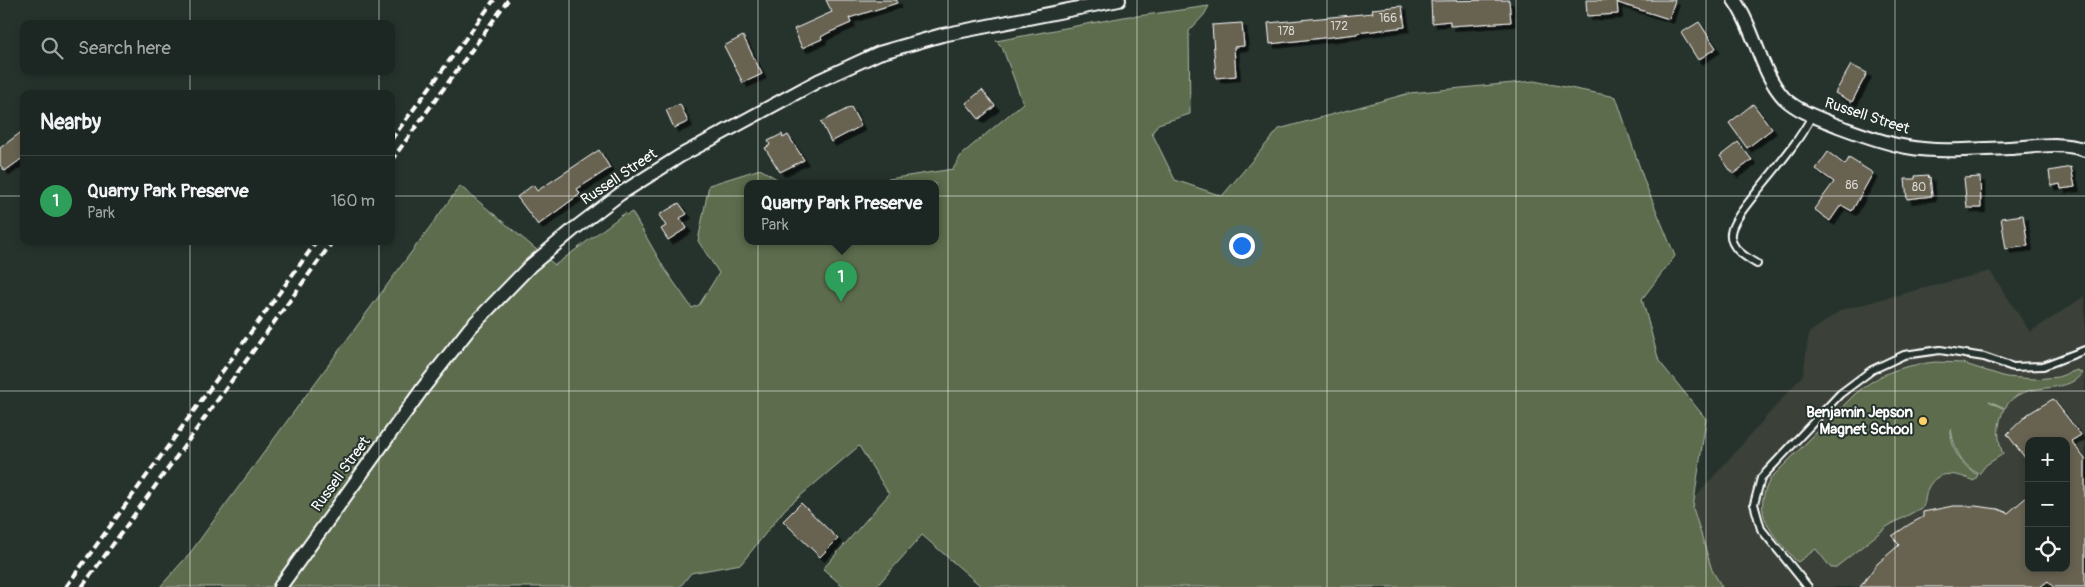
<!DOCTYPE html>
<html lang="en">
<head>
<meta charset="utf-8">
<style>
  :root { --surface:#1c2622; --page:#252e2a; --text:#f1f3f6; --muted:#a0a5a5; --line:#3a4340; --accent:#2563eb }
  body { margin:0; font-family:Pangolin,sans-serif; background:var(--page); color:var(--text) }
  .controls { position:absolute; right:15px; bottom:15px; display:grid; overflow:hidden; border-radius:10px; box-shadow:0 2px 8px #0003 }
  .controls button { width:45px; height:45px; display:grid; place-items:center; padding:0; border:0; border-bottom:1px solid var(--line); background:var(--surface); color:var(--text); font:25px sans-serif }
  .you { position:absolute; left:1241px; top:245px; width:18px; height:18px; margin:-12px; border:4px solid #fff; border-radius:50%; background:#1a73e8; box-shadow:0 0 0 8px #1a73e833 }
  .badge { display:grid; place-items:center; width:32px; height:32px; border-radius:50%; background:var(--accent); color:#fff; font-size:16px; font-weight:700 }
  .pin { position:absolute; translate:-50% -41px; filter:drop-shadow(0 1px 2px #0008) }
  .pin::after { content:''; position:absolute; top:26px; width:18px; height:15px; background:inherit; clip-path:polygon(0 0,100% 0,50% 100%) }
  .popup { position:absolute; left:744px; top:180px; width:195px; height:65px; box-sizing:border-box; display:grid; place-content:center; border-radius:10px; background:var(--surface); filter:drop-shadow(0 1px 4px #0005); font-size:16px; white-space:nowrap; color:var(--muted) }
  .popup b { font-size:19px; color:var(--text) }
  .popup::after { content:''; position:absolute; left:50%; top:100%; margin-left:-10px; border:10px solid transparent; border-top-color:var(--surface) }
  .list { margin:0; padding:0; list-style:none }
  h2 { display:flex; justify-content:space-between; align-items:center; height:65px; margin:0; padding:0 20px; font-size:21px }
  h2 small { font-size:16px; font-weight:400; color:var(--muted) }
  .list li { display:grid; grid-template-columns:32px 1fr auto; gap:15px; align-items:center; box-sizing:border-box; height:90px; padding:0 20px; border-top:1px solid var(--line) }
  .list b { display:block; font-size:19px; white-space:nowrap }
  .list p { margin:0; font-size:16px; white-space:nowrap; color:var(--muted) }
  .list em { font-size:16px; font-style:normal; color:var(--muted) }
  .icon { flex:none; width:28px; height:28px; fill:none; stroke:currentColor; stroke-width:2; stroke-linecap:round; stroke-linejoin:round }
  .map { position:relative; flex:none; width:2085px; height:587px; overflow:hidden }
  .search { position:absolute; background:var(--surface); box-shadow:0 2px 8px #0003; left:20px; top:20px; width:375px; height:55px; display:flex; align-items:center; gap:12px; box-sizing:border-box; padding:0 18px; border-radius:10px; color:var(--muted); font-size:19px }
  .panel { position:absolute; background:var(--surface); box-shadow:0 2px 8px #0003; left:20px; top:90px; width:375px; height:155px; border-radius:10px }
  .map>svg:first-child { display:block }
</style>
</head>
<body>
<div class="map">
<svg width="2085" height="587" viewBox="0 0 2085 587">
  <defs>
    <filter id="shadow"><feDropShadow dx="4.5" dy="4.5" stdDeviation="0" flood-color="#0009"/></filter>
  </defs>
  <rect width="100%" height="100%" fill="#26332d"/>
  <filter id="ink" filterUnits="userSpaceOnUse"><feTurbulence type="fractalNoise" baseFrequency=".02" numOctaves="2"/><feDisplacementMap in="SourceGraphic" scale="10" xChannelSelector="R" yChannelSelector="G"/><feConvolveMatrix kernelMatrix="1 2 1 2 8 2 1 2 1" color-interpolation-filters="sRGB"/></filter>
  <g filter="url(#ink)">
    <path fill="#3a4138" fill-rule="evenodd" d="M1990,271L2030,332L2085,296V587H1480L1672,524L1803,375L1809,333L1841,310ZM2029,441H2066V568H2029Z"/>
    <g fill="#5d6c4e" stroke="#aeb6a6">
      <polygon points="1209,6 1204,15 1189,31 1190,114 1158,124 1152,133 1175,180 1222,196 1279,129 1410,93 1534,81 1616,97 1645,183 1675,256 1642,299 1659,361 1706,419 1693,508 1712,570 1722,587 1069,587 1064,585 1061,587 982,587 922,535 876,587 844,587 823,569 889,494 859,446 785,509 741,564 691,573 680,587 160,587 190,553 460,186 555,265 625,213 627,215 632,212 664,268 692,308 699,305 719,273 698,241 709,185 760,169 784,183 747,183 747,241 935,241 935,183 873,183 882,180 953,169 962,154 1023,103 1002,47 996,41 1129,16 1138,16"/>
      <path d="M1935,362L1962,363L2006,377L2035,379L2058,377L2077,370L2082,373C2065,398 2023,377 2005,408L1989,401L2004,409C1997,425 1997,438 2003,454L1986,465L1979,474C1960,464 1954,448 1951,429C1950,449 1962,466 1978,475L1974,481C1958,474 1938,468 1928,488C1925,494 1926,501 1923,507L1888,526L1835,568H1831L1816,549L1798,562L1795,560C1772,533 1750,514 1771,478L1855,394C1882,372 1901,366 1935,362Z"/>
    </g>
    <g fill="#686251" stroke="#fff" filter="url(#shadow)">
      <polygon points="826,0 897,0 897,3 849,18 851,23 828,33 821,37 822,39 802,48 794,29 832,12"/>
      <polygon points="1509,0 1511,22 1450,26 1450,21 1432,23 1431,1"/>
      <polygon points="1586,0 1617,0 1618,14 1587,16"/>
      <polygon points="1619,0 1675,0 1669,19 1618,3"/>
      <polygon points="1402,6 1405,27 1357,33 1357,34 1270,44 1268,23 1373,13 1372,9"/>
      <polygon points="1699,22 1716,48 1698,60 1681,33"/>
      <polygon points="1242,23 1244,46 1234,47 1236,76 1216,78 1212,25"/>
      <polygon points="743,36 762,74 743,83 724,46"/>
      <polygon points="1851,65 1867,73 1852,102 1835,93"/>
      <polygon points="982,90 995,106 979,119 966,103"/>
      <polygon points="680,104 688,122 674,128 666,110"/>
      <polygon points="1753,104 1772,129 1747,148 1729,123"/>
      <polygon points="851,107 861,126 831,142 821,122"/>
      <polygon points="24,130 24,157 5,171 0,165 0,148"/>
      <polygon points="782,134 783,138 788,135 804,160 780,172 765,148 770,145 768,141"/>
      <polygon points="1738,142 1752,160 1733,174 1720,156"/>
      <polygon points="599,150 610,168 577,189 580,194 538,225 517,197 533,185 537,191"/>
      <polygon points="1828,152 1845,165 1849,158 1873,173 1852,211 1841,205 1830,221 1814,209 1834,182 1816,169"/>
      <polygon points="2071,167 2075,187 2061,189 2060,184 2051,186 2049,171"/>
      <polygon points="1928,175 1929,178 1930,177 1932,196 1907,199 1905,179 1915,179 1915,176"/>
      <polygon points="1980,177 1981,208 1967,208 1964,178"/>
      <polygon points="679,203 687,214 680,218 687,228 668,240 661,229 666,226 659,215"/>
      <polygon points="2023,215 2028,246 2006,249 2001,218"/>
      <polygon points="2053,399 2081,435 2071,441 2085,459 2085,587 2053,587 2048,581 2040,587 1860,587 1877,564 1899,545 1892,536 1910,524 1923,517 1923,512 1953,506 1975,506 1998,509 2008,513 2029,495 2029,568 2066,568 2066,441 2029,441 2029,463 2007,434 2028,414"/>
      <polygon points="801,503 838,539 820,557 783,521"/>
    </g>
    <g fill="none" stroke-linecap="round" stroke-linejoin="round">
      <defs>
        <g id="service">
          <path d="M1757,264C1747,258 1729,248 1731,233C1733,220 1747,205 1755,194C1775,169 1797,144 1812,116"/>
          <polyline points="1808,587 1761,529 1754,504 1761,478 1840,394 1872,370 1904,355 1940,350 1984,357 2013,367 2043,366 2085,350"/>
        </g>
        <g id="minor">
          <path d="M1734,0C1755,29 1760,72 1784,98C1799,112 1819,118 1838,126C1860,134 1883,143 1907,147C1940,153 1976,149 2009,148C2033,147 2063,141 2085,150"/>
          <polyline points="280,587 423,388 470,328 530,266 574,229 620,194 680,156 818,81 879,53 942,35 1119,0"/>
        </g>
      </defs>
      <use href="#service" stroke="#fff" stroke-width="10"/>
      <use href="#minor" stroke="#fff" stroke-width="16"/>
      <use href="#service" stroke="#26332d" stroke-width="6"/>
      <use href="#minor" stroke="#26332d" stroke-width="12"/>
      <g stroke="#fff" stroke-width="4" stroke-dasharray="8 4" stroke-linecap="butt">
        <polyline points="391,140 494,0"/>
        <polyline points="391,161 508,0"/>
        <polyline points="66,587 317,241"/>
        <polyline points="82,587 333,241"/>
      </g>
    </g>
  </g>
  <path fill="none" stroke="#fff" stroke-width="1" stroke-opacity="0.55" d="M190,0V24M379,0V24M569,0V587M758,0V587M948,0V587M1137,0V587M1327,0V587M1516,0V587M1706,0V587M1895,0V587M190,71V94M379,71V94M0,196H24M391,196H2085M190,241V587M379,241V587M0,391H2085"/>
  <circle fill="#ffd166" stroke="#26332d" stroke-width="2" cx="1923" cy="421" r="5"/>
  <g text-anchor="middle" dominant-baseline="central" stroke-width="4" stroke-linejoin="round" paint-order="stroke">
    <g font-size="12" fill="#d9d8d4">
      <text x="1388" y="18">166</text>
      <text x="1339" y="26">172</text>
      <text x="1286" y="31">178</text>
      <text x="1852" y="185">86</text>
      <text x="1919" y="187">80</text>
    </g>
    <g font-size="15" fill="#fff" stroke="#26332d">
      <text transform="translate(1867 116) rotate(18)">Russell Street</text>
      <text transform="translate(619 177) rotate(-34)">Russell Street</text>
      <text transform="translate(341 474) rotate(-54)">Russell Street</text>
    </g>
    <g font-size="15" font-weight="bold" fill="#fff" stroke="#26332d" text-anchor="end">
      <text x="1913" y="412">Benjamin Jepson<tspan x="1913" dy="17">Magnet School</tspan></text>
    </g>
  </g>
</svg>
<div class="controls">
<button>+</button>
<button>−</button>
<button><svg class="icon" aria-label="locate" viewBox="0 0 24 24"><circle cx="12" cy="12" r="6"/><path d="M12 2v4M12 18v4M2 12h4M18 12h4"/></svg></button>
</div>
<div class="you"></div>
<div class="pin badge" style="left:841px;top:302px;background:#2e9e5b">1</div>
<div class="popup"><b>Quarry Park Preserve</b>Park</div>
<div class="search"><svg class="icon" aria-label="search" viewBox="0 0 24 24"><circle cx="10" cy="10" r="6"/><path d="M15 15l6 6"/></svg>Search here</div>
<section class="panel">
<h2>Nearby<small></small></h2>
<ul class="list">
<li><span class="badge" style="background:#2e9e5b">1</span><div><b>Quarry Park Preserve</b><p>Park</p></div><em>160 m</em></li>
</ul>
</section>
</div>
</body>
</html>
